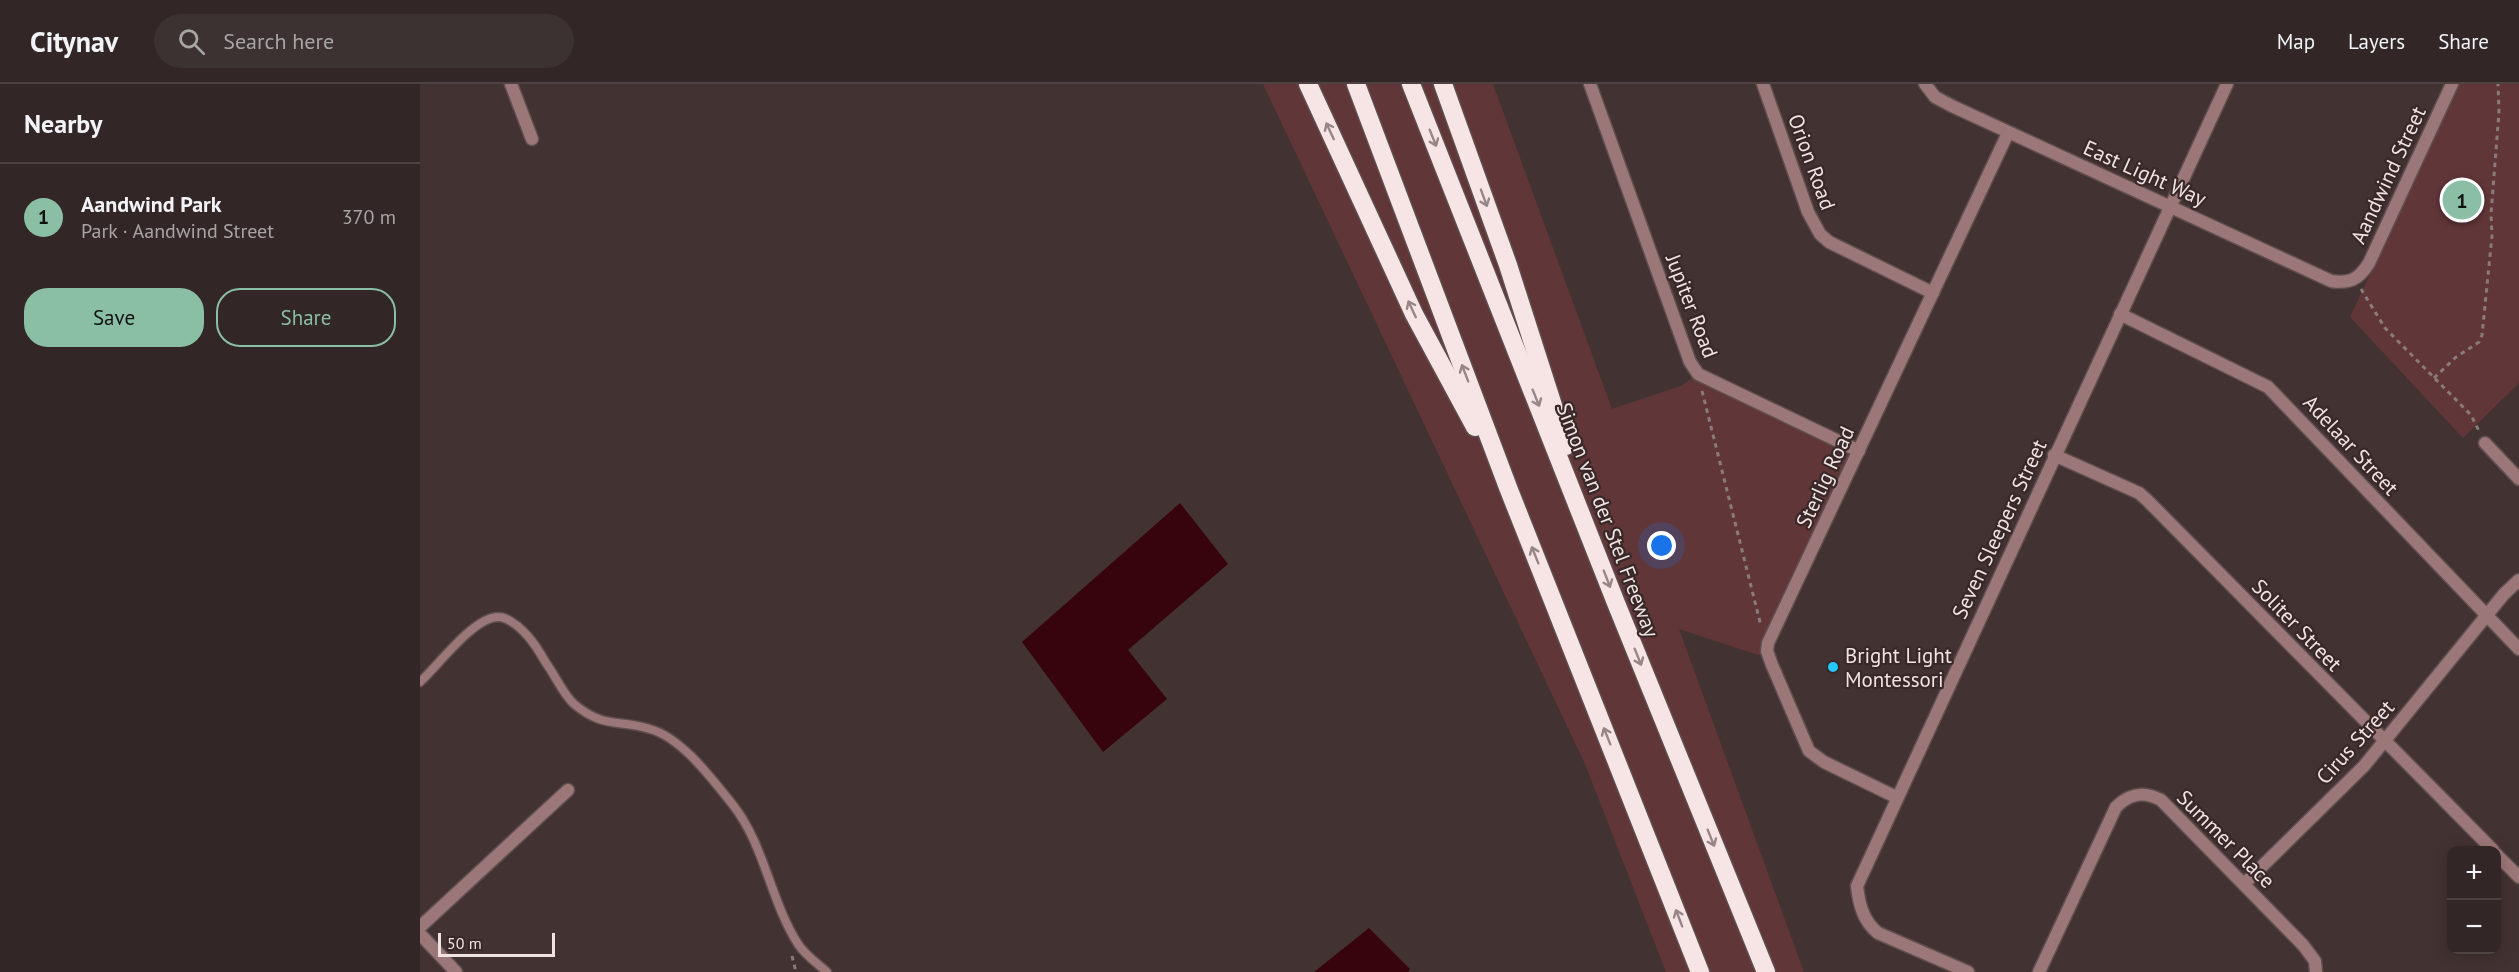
<!DOCTYPE html>
<html lang="en">
<head>
<meta charset="utf-8">
<style>
  :root { --surface:#322626; --page:#3d3232; --text:#f1f3f6; --muted:#a8a5a7; --line:#4d4343; --accent:#8abfa5 }
  body { margin:0; font-family:"PT Sans",sans-serif; background:var(--page); color:var(--text) }
  .controls { position:absolute; right:18px; bottom:18px; display:grid; overflow:hidden; border-radius:12px; box-shadow:0 3px 15px #0003 }
  .controls button { width:54px; height:54px; display:grid; place-items:center; padding:0; border:0; border-bottom:2px solid var(--line); background:var(--surface); color:var(--text); font:30px sans-serif }
  .scale { position:absolute; left:18px; bottom:15px; width:117px; box-sizing:border-box; padding-left:6px; border:3px solid #efe3e3; border-top:0; font-size:16px; line-height:21px; white-space:nowrap; color:#efe3e3; -webkit-text-stroke:4px #392828; paint-order:stroke }
  .you { position:absolute; left:1242px; top:462px; width:21px; height:21px; margin:-15px; border:4px solid #fff; border-radius:50%; background:#1a73e8; box-shadow:0 0 0 9px #1a73e833 }
  .badge { display:grid; place-items:center; width:39px; height:39px; border-radius:50%; background:var(--accent); color:#111; font-size:20px; font-weight:700 }
  .pin { position:absolute; translate:-50% -50%; border:3px solid #fff; box-shadow:0 2px 6px #0006 }
  .list { margin:0; padding:0; list-style:none }
  h2 { display:flex; justify-content:space-between; align-items:center; height:78px; margin:0; padding:0 24px; font-size:26px }
  h2 small { font-size:20px; font-weight:400; color:var(--muted) }
  .list li { display:grid; grid-template-columns:39px 1fr auto; gap:18px; align-items:center; box-sizing:border-box; height:108px; padding:0 24px; border-top:2px solid var(--line) }
  .list b { display:block; font-size:22px; white-space:nowrap }
  .list p { margin:0; font-size:20px; white-space:nowrap; color:var(--muted) }
  .list em { font-size:20px; font-style:normal; color:var(--muted) }
  .actions { display:flex; gap:12px; padding:18px 24px }
  .actions a { flex:1; padding:14px 0; border:2px solid var(--accent); border-radius:24px; text-align:center; font-size:21px; color:var(--accent) }
  .actions .main { background:var(--accent); color:#111 }
  .icon { flex:none; width:33px; height:33px; fill:none; stroke:currentColor; stroke-width:2; stroke-linecap:round; stroke-linejoin:round }
  .map { position:relative; flex:none; width:2099px; height:888px; overflow:hidden }
  header { display:flex; align-items:center; gap:36px; box-sizing:border-box; height:84px; padding:0 30px; background:var(--surface); border-bottom:2px solid var(--line) }
  header strong { font-size:28px }
  nav { display:flex; gap:33px; margin-inline-start:auto; font-size:21px }
  .search { width:420px; height:54px; background:var(--page); display:flex; align-items:center; gap:15px; box-sizing:border-box; padding:0 21px; border-radius:33px; color:var(--muted); font-size:22px }
  main { display:flex }
  aside { flex:1; background:var(--surface) }
  .map>svg:first-child { display:block }
</style>
</head>
<body>
<header>
<strong>Citynav</strong>
<div class="search"><svg class="icon" aria-label="search" viewBox="0 0 24 24"><circle cx="10" cy="10" r="6"/><path d="M15 15l6 6"/></svg>Search here</div>
<nav><a>Map</a><a>Layers</a><a>Share</a></nav>
</header>
<main>
<aside>
<h2>Nearby<small></small></h2>
<ul class="list">
<li><span class="badge">1</span><div><b>Aandwind Park</b><p>Park · Aandwind Street</p></div><em>370 m</em></li>
</ul>
<div class="actions"><a class="main">Save</a><a>Share</a></div>
</aside>
<div class="map">
<svg width="2099" height="888" viewBox="0 0 2099 888">
  <rect width="100%" height="100%" fill="#433232"/>
  <g fill="#613639">
    <polygon points="843,0 1073,0 1192,325 1261,302 1278,290 1439,367 1347,567 1338,571 1259,545 1384,888 1246,888 1165,680"/>
    <polygon points="2039,0 2099,0 2099,299 2043,354 1930,233"/>
  </g>
  <g fill="#37030d">
    <polygon points="760,419 808,480 708,566 747,615 683,668 602,558"/>
    <polygon points="949,844 990,885 988,888 894,888"/>
  </g>
  <g fill="none" stroke-linecap="round" stroke-linejoin="round">
    <defs>
      <path id="service" d="M0,598C18,582 54,532 79,533C86,533 97,541 102,546C112,555 119,567 126,579C135,591 143,610 154,620C184,645 198,635 230,645C262,654 292,695 313,721C345,762 350,816 378,860C385,871 397,879 407,888"/>
      <g id="minor">
        <polyline points="91,0 112,55"/>
        <polyline points="1170,0 1270,278 1278,290 1439,367"/>
        <polyline points="1343,0 1388,128 1400,150 1409,158 1513,209"/>
        <path d="M1505,0L1515,13L1532,22L1911,197C1930,200 1939,195 1949,179L2032,0"/>
        <polyline points="1700,230 1848,303 2099,565"/>
        <polyline points="2065,359 2099,395"/>
        <polyline points="1634,371 1719,409 1727,416 2073,766"/>
        <polyline points="1476,713 1404,678 1389,667 1352,581 1347,567 1348,559 1588,49"/>
        <polyline points="2076,770 2099,793"/>
        <polyline points="1824,800 1944,682 2084,510 2099,496"/>
        <polyline points="0,843 148,706"/>
        <polyline points="0,850 36,888"/>
        <path d="M1548,888L1458,849C1443,837 1439,820 1437,802L1807,0"/>
        <path d="M1619,888L1696,723C1710,709 1724,707 1741,716L1883,861L1895,877L1896,888"/>
      </g>
      <g id="motorway">
        <polyline points="888,0 994,230 1055,343"/>
        <polyline points="936,0 1089,406 1280,888"/>
        <polyline points="991,0 1196,519 1346,888"/>
        <polyline points="1023,0 1088,181 1146,362"/>
      </g>
    </defs>
    <use href="#service" stroke="#5f4e4e" stroke-width="11"/>
    <use href="#minor" stroke="#5f4e4e" stroke-width="15"/>
    <use href="#motorway" stroke="#5f4e4e" stroke-width="21"/>
    <g stroke="#8a7b7b" stroke-width="3" stroke-dasharray="4.5 4.5" stroke-linecap="butt">
      <polyline points="1941,205 1965,244 2051,331 2060,349"/>
      <polyline points="2014,294 2035,274 2059,258 2062,251 2072,152 2071,130 2079,28 2078,0"/>
      <polyline points="1282,307 1341,542"/>
      <polyline points="372,872 376,888"/>
    </g>
    <use href="#service" stroke="#9c7779" stroke-width="8"/>
    <use href="#minor" stroke="#9c7779" stroke-width="12"/>
    <use href="#motorway" stroke="#f7e5e5" stroke-width="18"/>
  </g>
  <defs><path id="oneway-shaft" d="M-6 0H5M1.5-3L5.5 0L1.5 3" fill="none" stroke-width="1.6" stroke-linecap="round" stroke-linejoin="round" transform="scale(1.5)"/></defs>
  <g stroke="#988686">
    <use href="#oneway-shaft" transform="translate(910 47) rotate(-115)"/>
    <use href="#oneway-shaft" transform="translate(1013 54) rotate(68)"/>
    <use href="#oneway-shaft" transform="translate(1064 114) rotate(70)"/>
    <use href="#oneway-shaft" transform="translate(992 225) rotate(-115)"/>
    <use href="#oneway-shaft" transform="translate(1045 289) rotate(-111)"/>
    <use href="#oneway-shaft" transform="translate(1116 314) rotate(68)"/>
    <use href="#oneway-shaft" transform="translate(1115 471) rotate(-112)"/>
    <use href="#oneway-shaft" transform="translate(1187 495) rotate(69)"/>
    <use href="#oneway-shaft" transform="translate(1218 573) rotate(68)"/>
    <use href="#oneway-shaft" transform="translate(1187 652) rotate(-112)"/>
    <use href="#oneway-shaft" transform="translate(1291 754) rotate(68)"/>
    <use href="#oneway-shaft" transform="translate(1259 834) rotate(-111)"/>
  </g>
  <circle fill="#23c9fe" stroke="#392828" stroke-width="2" cx="1413" cy="583" r="6"/>
  <g text-anchor="middle" dominant-baseline="central" stroke-width="4.5" stroke-linejoin="round" paint-order="stroke">
    <g font-size="21" fill="#efe3e3" stroke="#392828">
      <text transform="translate(1392 78) rotate(70)">Orion Road</text>
      <text transform="translate(1725 89) rotate(24)">East Light Way</text>
      <text transform="translate(1968 91) rotate(-65)">Aandwind Street</text>
      <text transform="translate(1272 222) rotate(69)">Jupiter Road</text>
      <text transform="translate(1931 361) rotate(47)">Adelaar Street</text>
      <text transform="translate(1405 393) rotate(-65)">Sterlig Road</text>
      <text transform="translate(1188 436) rotate(69)">Simon van der Stel Freeway</text>
      <text transform="translate(1579 445) rotate(-65)">Seven Sleepers Street</text>
      <text transform="translate(1877 541) rotate(46)">Soliter Street</text>
      <text transform="translate(1935 658) rotate(-48)">Cirus Street</text>
      <text transform="translate(1806 755) rotate(45)">Summer Place</text>
    </g>
    <g font-size="21" fill="#efe3e3" stroke="#392828" text-anchor="start">
      <text x="1425" y="571">Bright Light<tspan x="1425" dy="24">Montessori</tspan></text>
    </g>
  </g>
</svg>
<div class="controls">
<button>+</button>
<button>−</button>
</div>
<div class="scale">50 m</div>
<div class="you"></div>
<div class="pin badge" style="left:2042px;top:116px">1</div>
</div>
</main>
</body>
</html>
